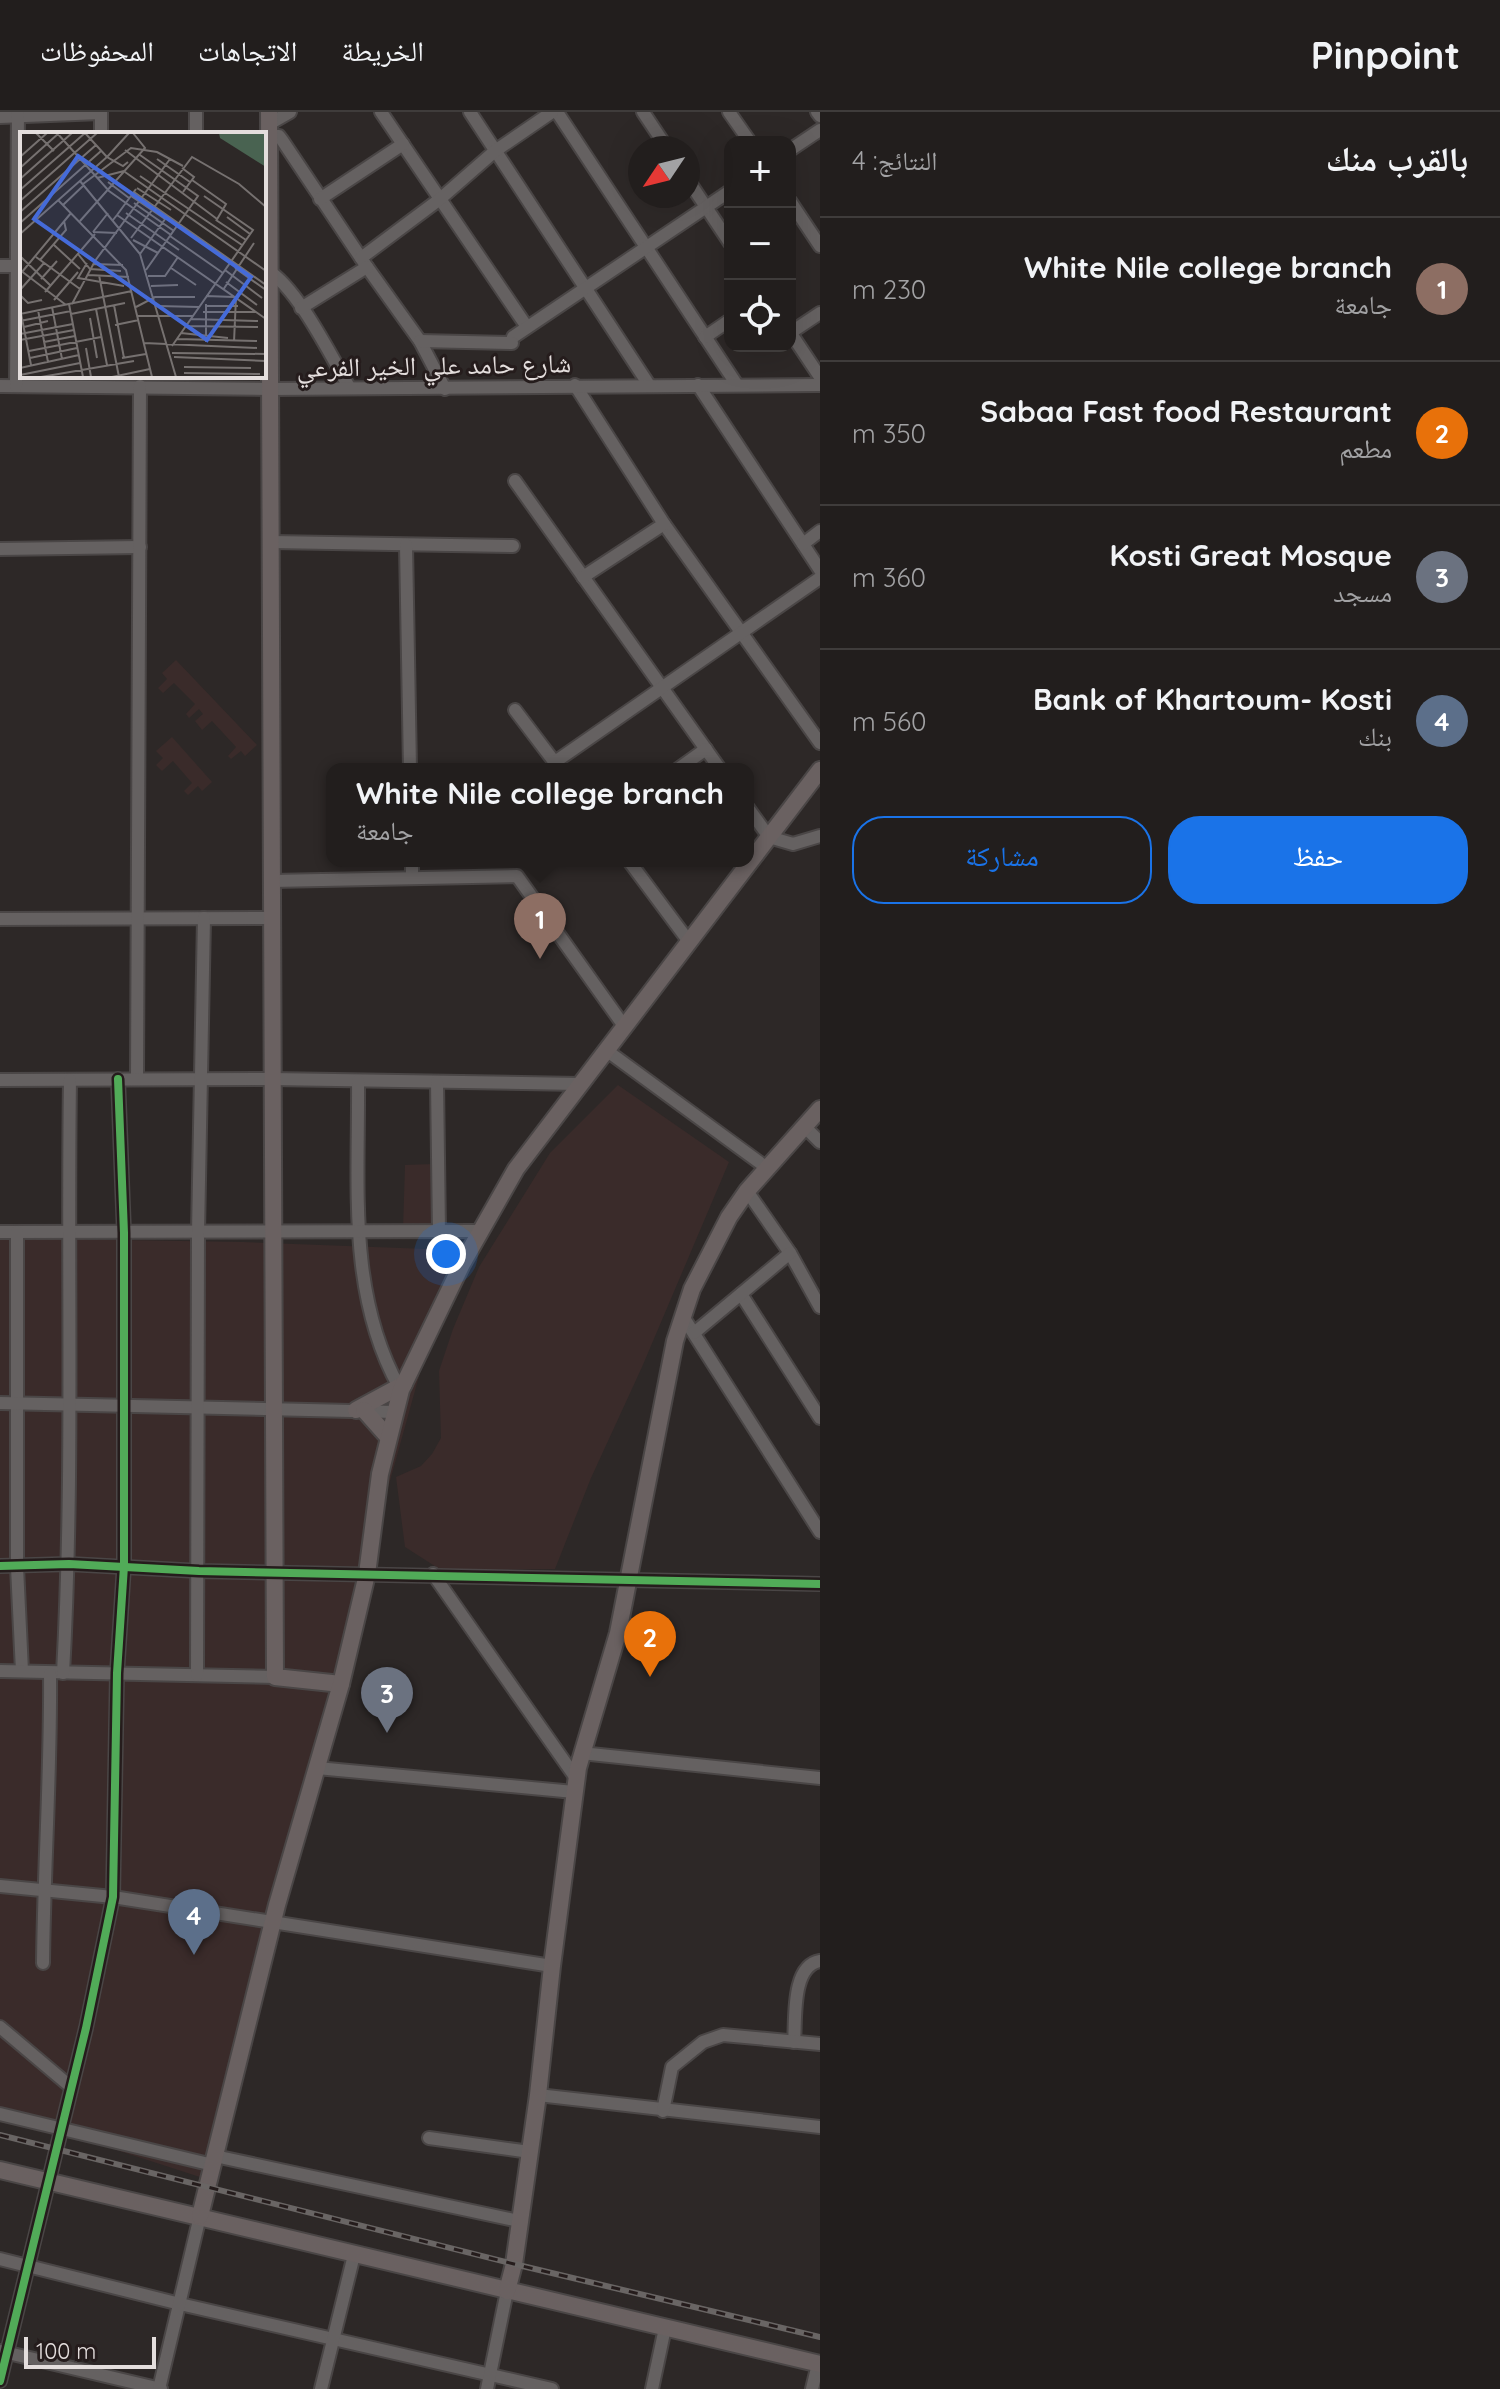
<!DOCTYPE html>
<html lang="ar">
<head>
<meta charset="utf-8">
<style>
  :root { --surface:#221e1d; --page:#2a2726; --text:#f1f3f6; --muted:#a2a2a4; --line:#3f3c3b; --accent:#1a73e8 }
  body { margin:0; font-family:Quicksand,"Noto Naskh Arabic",sans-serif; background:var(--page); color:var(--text); direction:rtl }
  .controls { position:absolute; right:24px; top:24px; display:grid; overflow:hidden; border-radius:16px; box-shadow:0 8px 32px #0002 }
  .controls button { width:72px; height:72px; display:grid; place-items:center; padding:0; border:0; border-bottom:2px solid var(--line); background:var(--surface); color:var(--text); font:40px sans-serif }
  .compass { position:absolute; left:628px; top:24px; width:72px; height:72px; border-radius:50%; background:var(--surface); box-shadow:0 8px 32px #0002; rotate:235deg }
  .scale { position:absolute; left:24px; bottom:20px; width:132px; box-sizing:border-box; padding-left:8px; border:4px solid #e4dedd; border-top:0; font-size:22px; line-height:28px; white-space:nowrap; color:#e4dedd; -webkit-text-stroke:6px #251c1c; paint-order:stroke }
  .you { position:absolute; left:446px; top:1142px; width:28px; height:28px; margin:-20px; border:6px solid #fff; border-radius:50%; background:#1a73e8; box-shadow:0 0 0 12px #1a73e833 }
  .badge { display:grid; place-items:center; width:52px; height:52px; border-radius:50%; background:var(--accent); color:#fff; font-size:26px; font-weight:700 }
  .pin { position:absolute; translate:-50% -66px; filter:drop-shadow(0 2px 4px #0008) }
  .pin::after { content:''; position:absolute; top:42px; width:28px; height:24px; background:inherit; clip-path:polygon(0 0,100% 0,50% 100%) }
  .popup { position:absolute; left:326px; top:651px; width:428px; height:104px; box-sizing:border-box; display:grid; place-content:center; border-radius:16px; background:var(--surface); filter:drop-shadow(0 2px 6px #0005); font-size:26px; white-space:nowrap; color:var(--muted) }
  .popup b { font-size:30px; color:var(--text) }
  .popup::after { content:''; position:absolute; left:50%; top:100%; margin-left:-16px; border:16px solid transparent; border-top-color:var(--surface) }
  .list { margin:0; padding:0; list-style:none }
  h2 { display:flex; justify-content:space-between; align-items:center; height:104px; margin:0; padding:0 32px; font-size:34px }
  h2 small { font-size:26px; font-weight:400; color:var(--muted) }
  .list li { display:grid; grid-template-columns:52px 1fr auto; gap:24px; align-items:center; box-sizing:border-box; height:144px; padding:0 32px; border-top:2px solid var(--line) }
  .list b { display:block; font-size:30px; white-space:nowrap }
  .list p { margin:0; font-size:26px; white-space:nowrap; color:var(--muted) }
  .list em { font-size:26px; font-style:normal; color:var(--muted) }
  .actions { display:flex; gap:16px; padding:24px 32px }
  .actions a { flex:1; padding:18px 0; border:2px solid var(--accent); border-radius:32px; text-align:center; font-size:28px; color:var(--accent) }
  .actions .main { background:var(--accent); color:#fff }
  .icon { flex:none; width:44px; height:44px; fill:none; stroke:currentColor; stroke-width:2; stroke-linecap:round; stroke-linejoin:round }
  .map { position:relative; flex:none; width:820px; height:2277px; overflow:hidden; direction:ltr }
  header { display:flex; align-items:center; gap:48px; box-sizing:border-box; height:112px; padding:0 40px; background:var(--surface); border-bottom:2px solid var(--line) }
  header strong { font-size:38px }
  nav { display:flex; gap:44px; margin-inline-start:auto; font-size:28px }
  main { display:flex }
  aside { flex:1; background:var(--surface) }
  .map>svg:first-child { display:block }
</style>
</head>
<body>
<header>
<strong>Pinpoint</strong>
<nav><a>الخريطة</a><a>الاتجاهات</a><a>المحفوظات</a></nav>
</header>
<main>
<aside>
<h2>بالقرب منك<small>النتائج: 4</small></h2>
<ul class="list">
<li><span class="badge" style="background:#8d6e63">1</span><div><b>White Nile college branch</b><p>جامعة</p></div><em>230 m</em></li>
<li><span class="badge" style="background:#e8710a">2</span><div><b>Sabaa Fast food Restaurant</b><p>مطعم</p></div><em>350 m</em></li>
<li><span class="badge" style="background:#6b7280">3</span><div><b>Kosti Great Mosque</b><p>مسجد</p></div><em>360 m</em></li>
<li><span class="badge" style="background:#5c6f8a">4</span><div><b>Bank of Khartoum- Kosti</b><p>بنك</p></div><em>560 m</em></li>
</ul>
<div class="actions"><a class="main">حفظ</a><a>مشاركة</a></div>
</aside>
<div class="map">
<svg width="820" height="2277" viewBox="0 0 820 2277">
  <rect width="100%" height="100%" fill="#2d2827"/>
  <g fill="#3a2b2a">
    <polygon points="176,548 257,633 245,644 241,639 231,647 228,644 236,635 212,609 202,618 195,609 203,602 199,597 189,606 186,602 195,592 174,571 163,581 158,576 167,567 162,561"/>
    <polygon points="172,625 212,670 202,679 198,674 188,683 184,679 192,671 173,649 162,659 156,653 163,646 156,639"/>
    <polygon points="618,973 729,1050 642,1255 591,1366 555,1457 441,1458 405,1435 396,1365 421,1354 432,1342 441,1326 439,1259 453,1217 479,1155 550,1041"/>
    <polygon points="433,1052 432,1117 403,1118 405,1053"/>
    <polygon points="0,1126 243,1130 454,1138 264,1823 203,2066 98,2032 0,2010"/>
  </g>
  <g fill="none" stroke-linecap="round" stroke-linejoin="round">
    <defs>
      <g id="minor">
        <polyline points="381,0 527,215"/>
        <polyline points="470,0 649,273"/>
        <polyline points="557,0 737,273"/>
        <polyline points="643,0 667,36"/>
        <polyline points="729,0 750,30"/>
        <polyline points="817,0 820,4"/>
        <polyline points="0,5 101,1"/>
        <polyline points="269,12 290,0"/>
        <polyline points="101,22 101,0"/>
        <polyline points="196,22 196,0"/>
        <polyline points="264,24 279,24 282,28 367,155 420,229 445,277"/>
        <polyline points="790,38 820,18"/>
        <polyline points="688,68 730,131"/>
        <polyline points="320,87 403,32"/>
        <polyline points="790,89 820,134"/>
        <polyline points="361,146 440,87 495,39 552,0"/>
        <polyline points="0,154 22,154"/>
        <path d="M267,158C297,175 331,244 349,275"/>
        <polyline points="301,196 367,155"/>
        <polyline points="790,220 820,265"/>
        <polyline points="790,221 820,201"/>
        <polyline points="513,225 730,79"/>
        <polyline points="705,225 730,208"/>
        <polyline points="420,229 512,231"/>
        <polyline points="575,273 664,412 820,631"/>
        <polyline points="698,273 820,458"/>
        <polyline points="0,274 271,277 820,273"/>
        <polyline points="16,274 18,0"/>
        <polyline points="515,369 720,657"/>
        <polyline points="272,430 513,434"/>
        <polyline points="803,432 820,419"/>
        <polyline points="406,433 410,657"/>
        <polyline points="0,437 140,435"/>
        <polyline points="583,465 664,412"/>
        <polyline points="515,598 559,656"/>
        <polyline points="555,650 820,466"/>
        <polyline points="678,657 706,637"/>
        <polyline points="748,696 769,725 793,732 820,724"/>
        <polyline points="412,749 412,766"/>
        <polyline points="629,749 690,831"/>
        <polyline points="272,769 517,764 624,914"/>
        <polyline points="0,807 272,806"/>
        <polyline points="606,938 767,1056"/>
        <polyline points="137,966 140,274"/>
        <polyline points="0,968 272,967 580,972"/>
        <path d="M358,969C359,1073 347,1181 399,1275"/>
        <polyline points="437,970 439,1120"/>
        <polyline points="804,1014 820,1030"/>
        <polyline points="747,1079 790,1141 820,1195"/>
        <polyline points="0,1120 479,1119"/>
        <polyline points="17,1120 17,1455 22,1559"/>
        <polyline points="741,1182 820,1306"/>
        <polyline points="682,1203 820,1420"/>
        <polyline points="694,1221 790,1141"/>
        <polyline points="0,1291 395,1300"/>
        <polyline points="0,1454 69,1452 199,1459 820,1472"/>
        <polyline points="433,1462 576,1666"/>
        <polyline points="0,1559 275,1565"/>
        <path d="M63,1561C74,1363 67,1166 70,968"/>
        <polyline points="197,1563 198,1121 204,806"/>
        <polyline points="581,1641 820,1666"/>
        <polyline points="317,1656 574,1680"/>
        <polyline points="0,1774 113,1785 552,1854"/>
        <path d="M43,1851C44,1754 51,1658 50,1562"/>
        <polyline points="0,1915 71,1975"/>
        <path d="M794,1930C796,1907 791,1854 820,1849"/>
        <polyline points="538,1983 820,2015"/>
        <polyline points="663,1999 672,1955 703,1930 723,1923 820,1932"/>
        <polyline points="0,2002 213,2053"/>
        <polyline points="429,2026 530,2040"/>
        <polyline points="215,2044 519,2109"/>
        <polyline points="0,2147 180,2192 552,2277"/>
        <polyline points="0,2239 161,2277"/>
        <polyline points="0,2269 86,1916 113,1785 117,1561 124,1454 124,1121 118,967"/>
        <polyline points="159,2277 200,2104"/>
        <polyline points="321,2277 354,2143"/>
        <polyline points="487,2277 507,2179"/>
        <polyline points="652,2277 665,2216"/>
        <polyline points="812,2277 818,2252"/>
      </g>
      <g id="major">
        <polyline points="269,0 275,1565 341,1572"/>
        <polyline points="356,1298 404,1272"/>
        <polyline points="364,1298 388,1325"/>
        <polyline points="0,2058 820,2252"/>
        <polyline points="200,2104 277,1793 341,1572 367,1462 380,1362 401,1278 462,1152 516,1057 820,658"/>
        <polyline points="507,2179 514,2152 538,1983 552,1854 578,1656 618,1521 675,1229 692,1177 729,1105 747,1079 820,997"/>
      </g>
    </defs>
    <use href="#minor" stroke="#4a4646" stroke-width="16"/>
    <use href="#major" stroke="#4a4646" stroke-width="20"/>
    <use href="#minor" stroke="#656161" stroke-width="12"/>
    <use href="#major" stroke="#6a6161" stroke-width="16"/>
    <defs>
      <polyline id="rail" points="0,2023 514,2152 820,2225"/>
    </defs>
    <use href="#rail" stroke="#696564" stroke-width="6"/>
    <use href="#rail" stroke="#251c1c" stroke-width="3" stroke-dasharray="9" stroke-linecap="butt"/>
    <defs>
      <g id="cycleway">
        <polyline points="0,1454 69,1452 199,1459 820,1472"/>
        <polyline points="0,2269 86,1916 113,1785 117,1561 124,1454 124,1121 118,967"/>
      </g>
    </defs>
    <use href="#cycleway" stroke="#251c1c" stroke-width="13"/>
    <use href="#cycleway" stroke="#51ab58" stroke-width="8"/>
  </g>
  <g text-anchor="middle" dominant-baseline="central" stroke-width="6" stroke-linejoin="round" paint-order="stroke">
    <g font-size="26" fill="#e4dedd" stroke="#251c1c">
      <text transform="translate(434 253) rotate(-1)">شارع حامد علي الخير الفرعي</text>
    </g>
  </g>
  <g transform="translate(20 20)">
    <rect width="246" height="246" fill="#2d2827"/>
    <path d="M199,1H246V35L200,6Z" fill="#496351"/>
    <path fill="none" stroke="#767170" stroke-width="2" d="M16,1L34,19M37,1L89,59L151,103M105,18L197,87M120,23L178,64L126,138M0,25L27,1M137,27L170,50M108,30L103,34L87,25L109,1M0,36L39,1M162,36L174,45L163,60M105,40L246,139M120,44L222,113M77,46L104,39M0,47L52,1M172,48L206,72L196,89M60,49L120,122L156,245M88,50L109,66M63,52L111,16L137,20L163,34M117,56L151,78M0,58L65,1M114,60L246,153M111,64L145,87M38,68L106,138L132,245M0,69L77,1M114,71L154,99M43,73L64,53M0,80L76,13M106,81L159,118M97,83L116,57M207,85L230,102M93,88L97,83L246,187M196,88L226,108M60,89L125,16L113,1M0,91L81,19M73,100L88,81M73,100L97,101M0,102L87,25L65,1M150,104L203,141M111,106L172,25L219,52L246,75M113,108L138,121M34,113L60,137M58,122L70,137L101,139M120,122L148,83M0,124L31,154M16,125L60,157M20,128L46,98L44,89M67,131L58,146L104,154M74,132L103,133M151,136L176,153M215,136L246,158M0,138L46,173M205,138L242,166M2,140L51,81M68,143L109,145M79,143L99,245M128,144H145L158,125M21,147L37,129M206,150L237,173M131,154L158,153M0,158L24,131M203,158L234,111M25,160L75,102M0,163L8,171L22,168M186,164L214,165M34,168L58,140M49,172L63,245M52,172L75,129L150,27M94,173L104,226M138,174L179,175M186,174H218M32,175L42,227M116,175L135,165H175M0,176L11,233M76,177L87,233M18,178L28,230M183,180H236M0,182L112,159M51,182L105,171M118,184H173M70,186L77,226M171,187L238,189M0,189L51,179M95,193L119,188M166,194L238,195M4,195L28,189M161,201L208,206M0,202L53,192M157,207L237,209M0,208L54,198M24,210L55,204M186,210V172M214,210L216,165M124,211L237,216M152,214L233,98L184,64M66,216L71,245M9,219L81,205M152,221L246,222M154,225L246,229M10,226L57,216M102,226L126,222M164,235L231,236M0,236L59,223M164,241L240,242M0,243L60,231M21,245L114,229M92,245L130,237"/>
    <path fill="#456bd9" fill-opacity="0.15" stroke="#456bd9" stroke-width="4" d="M58,24L231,145L187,208L14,87Z"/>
    <rect width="246" height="246" fill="none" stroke="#e4dedd" stroke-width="4"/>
  </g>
</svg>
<div class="controls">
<button>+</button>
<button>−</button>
<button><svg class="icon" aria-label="locate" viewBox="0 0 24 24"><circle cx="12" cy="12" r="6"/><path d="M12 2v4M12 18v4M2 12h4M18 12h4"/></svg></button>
</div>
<svg class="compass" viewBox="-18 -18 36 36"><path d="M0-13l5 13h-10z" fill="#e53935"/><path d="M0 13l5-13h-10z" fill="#a2a2a4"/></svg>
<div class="scale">100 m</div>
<div class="you"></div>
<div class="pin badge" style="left:540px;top:847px;background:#8d6e63">1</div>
<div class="popup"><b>White Nile college branch</b>جامعة</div>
<div class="pin badge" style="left:650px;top:1565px;background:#e8710a">2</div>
<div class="pin badge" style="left:387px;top:1621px;background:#6b7280">3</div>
<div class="pin badge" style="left:194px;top:1843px;background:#5c6f8a">4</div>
</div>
</main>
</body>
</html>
